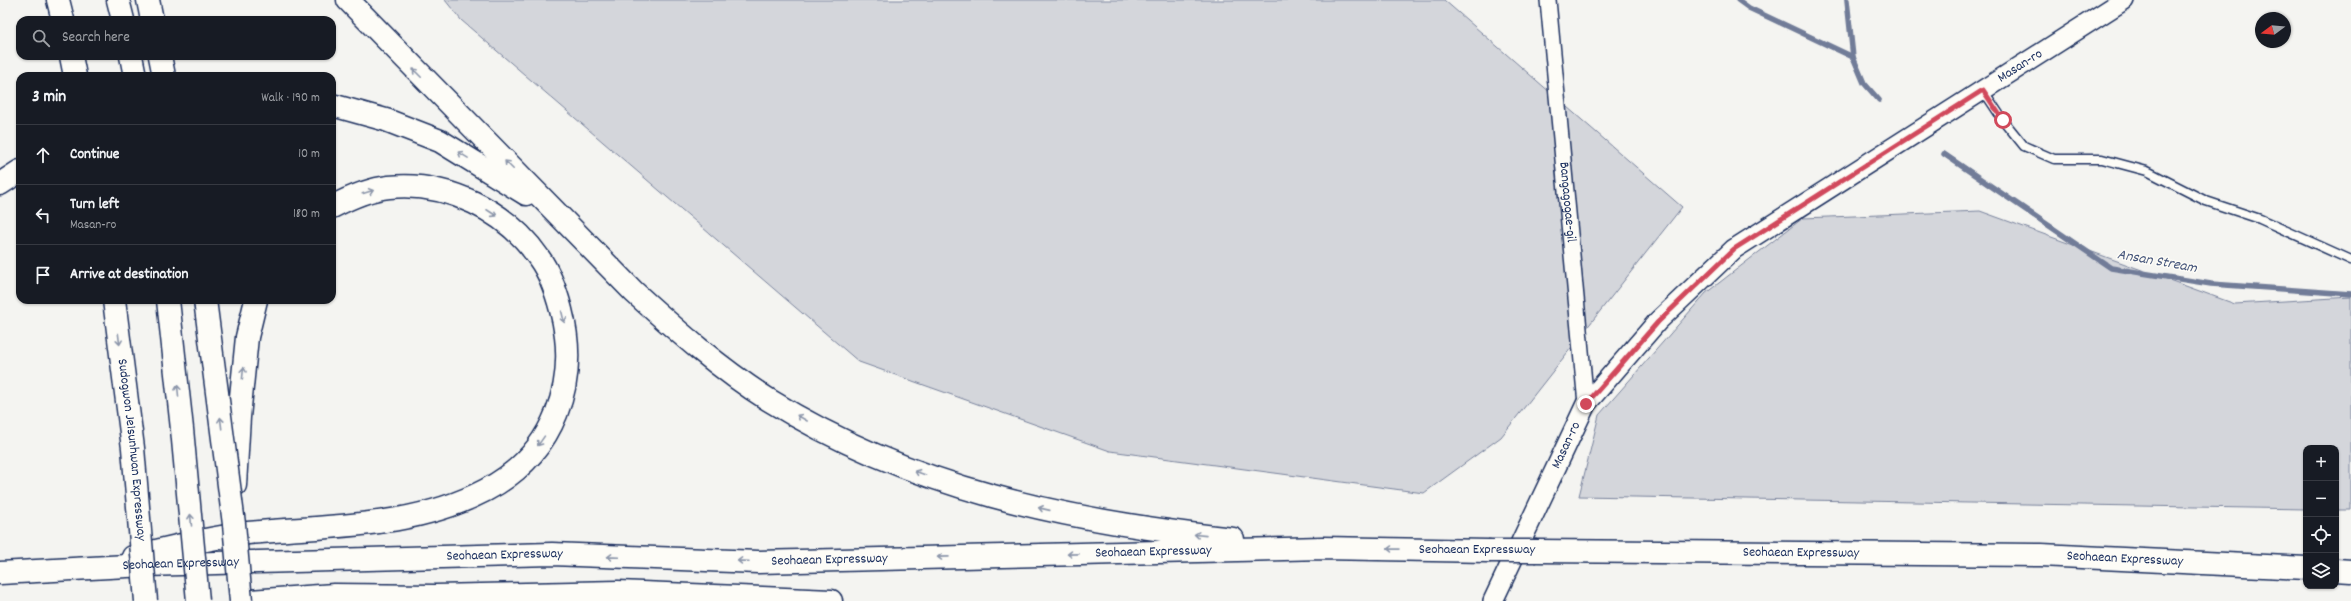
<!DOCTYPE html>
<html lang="en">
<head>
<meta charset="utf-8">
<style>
  :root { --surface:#171b24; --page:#242831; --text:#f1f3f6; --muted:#9ea1a6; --line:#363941 }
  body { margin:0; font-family:Dekko,sans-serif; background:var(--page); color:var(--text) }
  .controls { position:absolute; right:12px; bottom:12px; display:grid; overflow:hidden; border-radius:8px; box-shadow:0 1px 3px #0004 }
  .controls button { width:36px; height:36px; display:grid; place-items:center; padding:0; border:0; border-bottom:1px solid var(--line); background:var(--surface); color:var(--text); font:20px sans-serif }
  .compass { position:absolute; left:2255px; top:12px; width:36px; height:36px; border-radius:50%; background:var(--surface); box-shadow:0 1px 3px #0004; rotate:254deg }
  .stop { position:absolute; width:12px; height:12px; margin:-9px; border:3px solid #d1495b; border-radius:50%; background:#fff }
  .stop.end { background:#d1495b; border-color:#fff; box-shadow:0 1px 4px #0008 }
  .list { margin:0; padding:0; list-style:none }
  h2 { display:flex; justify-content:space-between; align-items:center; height:52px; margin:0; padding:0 16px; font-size:17px }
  h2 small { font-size:13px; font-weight:400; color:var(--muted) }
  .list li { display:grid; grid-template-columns:26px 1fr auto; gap:12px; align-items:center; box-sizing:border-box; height:60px; padding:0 16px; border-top:1px solid var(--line) }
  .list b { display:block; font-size:15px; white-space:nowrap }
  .list p { margin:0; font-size:13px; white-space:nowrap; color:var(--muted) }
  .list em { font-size:13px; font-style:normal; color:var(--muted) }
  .icon { flex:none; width:22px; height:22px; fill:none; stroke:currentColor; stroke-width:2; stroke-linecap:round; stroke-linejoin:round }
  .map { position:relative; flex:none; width:2351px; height:601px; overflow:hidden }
  .search { position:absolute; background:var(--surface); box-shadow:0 1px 3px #0004; left:16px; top:16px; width:320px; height:44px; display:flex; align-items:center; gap:10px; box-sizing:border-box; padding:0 14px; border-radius:12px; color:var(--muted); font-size:15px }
  .panel { position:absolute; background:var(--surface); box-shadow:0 1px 3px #0004; left:16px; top:72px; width:320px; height:232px; border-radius:12px }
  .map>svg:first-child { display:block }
</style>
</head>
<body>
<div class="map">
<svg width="2351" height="601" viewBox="0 0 2351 601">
  <rect width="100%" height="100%" fill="#f4f4f1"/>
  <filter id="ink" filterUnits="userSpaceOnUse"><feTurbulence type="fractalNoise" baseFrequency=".025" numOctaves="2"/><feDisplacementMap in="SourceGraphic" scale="8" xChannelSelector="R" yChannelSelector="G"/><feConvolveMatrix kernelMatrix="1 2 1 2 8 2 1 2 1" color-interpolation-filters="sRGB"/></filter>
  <g filter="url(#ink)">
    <g fill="#d4d6db" stroke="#78829c">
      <polygon points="445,0 1444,0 1682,207 1501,437 1424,493 1110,451 859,362 461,20"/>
      <polygon points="1980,211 2235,304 2351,297 2351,510 2336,510 2336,448 2306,448 2306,509 1579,496 1599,415 1706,293 1803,218"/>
    </g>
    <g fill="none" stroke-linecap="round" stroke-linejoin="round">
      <g stroke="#717c98" stroke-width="5.5">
        <polyline points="1738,0 1749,8 1853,57 1864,83 1879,100"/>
        <polyline points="1847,0 1853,57"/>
        <polyline points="1944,154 2111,268 2211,284 2351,294"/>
      </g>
      <defs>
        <polyline id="service" points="1983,90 2003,120 2024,146 2054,159 2102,159 2147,171 2206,201 2260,219 2351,260"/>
        <g id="minor">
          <path id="s1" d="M1548,0L1586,404"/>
        </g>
        <g id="tertiary">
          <path id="s2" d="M1493,601L1586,404L1658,321L1734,249L2124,0"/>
        </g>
        <g id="motorway">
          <polyline points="58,0 63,20"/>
          <polyline points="118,0 123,20"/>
          <polyline points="148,0 152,20"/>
          <path d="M348,0L634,292C677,331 720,369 769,400C913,489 1068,521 1233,539"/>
          <polyline points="71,56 75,76"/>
          <polyline points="131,56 135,76"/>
          <polyline points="160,56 164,76"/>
          <polyline points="332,105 386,120 440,141 526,194"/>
          <polyline points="0,184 20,171"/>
          <polyline points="235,485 239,417 247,337 256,300"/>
          <path id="s3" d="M1537,551L2041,555L2306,568"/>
          <path d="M133,557C171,547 209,538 248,533C329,525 412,529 486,490C554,454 580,383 561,310C556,291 550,273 539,258C507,211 447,181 389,187C369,189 349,198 332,207"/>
          <polyline points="2336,570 2351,571"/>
          <path id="s4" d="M0,573L145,565L552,554L758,562L1322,548L1488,551"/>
          <polyline points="249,601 334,595 436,596 618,592 831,601"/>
        </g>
      </defs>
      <use href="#service" stroke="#1b2f5e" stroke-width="11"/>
      <use href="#minor" stroke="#1b2f5e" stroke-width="18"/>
      <use href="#tertiary" stroke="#1b2f5e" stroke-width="22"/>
      <use href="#motorway" stroke="#1b2f5e" stroke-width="25"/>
      <use href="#service" stroke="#fdfcf7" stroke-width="8"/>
      <use href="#minor" stroke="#fdfcf7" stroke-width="15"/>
      <use href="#tertiary" stroke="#fdfcf7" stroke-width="19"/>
      <use href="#motorway" stroke="#fdfcf7" stroke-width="22"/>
      <defs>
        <g id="motorway-bridge">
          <path id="s5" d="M114,300L133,448L146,601"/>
          <polyline points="168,300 182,429 198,601"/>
          <polyline points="205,300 234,524 241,601"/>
          <polyline points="1488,551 1537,551"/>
        </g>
      </defs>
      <use href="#motorway-bridge" stroke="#1b2f5e" stroke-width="25" stroke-linecap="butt"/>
      <use href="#motorway-bridge" stroke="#fdfcf7" stroke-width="22"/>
    </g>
    <defs><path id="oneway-shaft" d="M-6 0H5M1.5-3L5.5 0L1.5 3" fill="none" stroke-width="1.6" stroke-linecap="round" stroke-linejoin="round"/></defs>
    <g stroke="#8c96aa">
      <use href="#oneway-shaft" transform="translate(417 73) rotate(-135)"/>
      <use href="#oneway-shaft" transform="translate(463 155) rotate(-149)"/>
      <use href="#oneway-shaft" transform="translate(509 165) rotate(-135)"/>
      <use href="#oneway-shaft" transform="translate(368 192) rotate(-17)"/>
      <use href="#oneway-shaft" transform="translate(492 213) rotate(33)"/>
      <use href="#oneway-shaft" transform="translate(563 317) rotate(76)"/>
      <use href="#oneway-shaft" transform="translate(119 339) rotate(83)"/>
      <use href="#oneway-shaft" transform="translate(243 373) rotate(-84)"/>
      <use href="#oneway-shaft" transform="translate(178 391) rotate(-96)"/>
      <use href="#oneway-shaft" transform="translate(802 418) rotate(-150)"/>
      <use href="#oneway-shaft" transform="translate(221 423) rotate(-97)"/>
      <use href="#oneway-shaft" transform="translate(541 441) rotate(125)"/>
      <use href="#oneway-shaft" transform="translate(920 473) rotate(-160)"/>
      <use href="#oneway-shaft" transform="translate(1044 509) rotate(-167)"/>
      <use href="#oneway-shaft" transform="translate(191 520) rotate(-95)"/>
      <use href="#oneway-shaft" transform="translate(1200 535) rotate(-174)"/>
      <use href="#oneway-shaft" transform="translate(1393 549) rotate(-179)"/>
      <use href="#oneway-shaft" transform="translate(1073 554) rotate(179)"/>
      <use href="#oneway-shaft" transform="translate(613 557) rotate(-178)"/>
      <use href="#oneway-shaft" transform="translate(943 557) rotate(179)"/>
      <use href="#oneway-shaft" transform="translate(743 561) rotate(-178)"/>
    </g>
  </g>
  <g fill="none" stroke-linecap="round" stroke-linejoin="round" filter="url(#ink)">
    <polyline stroke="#d1495b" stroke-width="5" points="1586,404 1658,322 1734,249 1983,90 2003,120"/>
  </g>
  <g text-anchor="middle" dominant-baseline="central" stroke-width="3" stroke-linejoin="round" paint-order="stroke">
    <g font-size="14" fill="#1b2f5e" stroke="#fdfcf7">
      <text stroke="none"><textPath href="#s2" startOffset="772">Masan-ro</textPath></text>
      <text stroke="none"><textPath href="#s1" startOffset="203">Bangagogae-gil</textPath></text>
      <text stroke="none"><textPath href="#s2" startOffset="172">Masan-ro</textPath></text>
      <text stroke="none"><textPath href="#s5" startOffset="151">Sudogwon Je1sunhwan Expressway</textPath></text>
      <text x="1477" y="550">Seohaean Expressway</text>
      <text stroke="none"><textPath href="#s4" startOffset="1154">Seohaean Expressway</textPath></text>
      <text stroke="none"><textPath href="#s3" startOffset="264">Seohaean Expressway</textPath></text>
      <text stroke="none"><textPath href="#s4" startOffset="505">Seohaean Expressway</textPath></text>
      <text stroke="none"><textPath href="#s3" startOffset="588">Seohaean Expressway</textPath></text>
      <text stroke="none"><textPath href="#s4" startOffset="830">Seohaean Expressway</textPath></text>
      <text stroke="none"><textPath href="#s4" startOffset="181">Seohaean Expressway</textPath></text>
    </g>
    <g font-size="15" font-style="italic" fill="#46567b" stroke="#fdfcf7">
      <text transform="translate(2157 262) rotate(10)">Ansan Stream</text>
    </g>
  </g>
</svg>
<div class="controls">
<button>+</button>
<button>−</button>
<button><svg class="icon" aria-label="locate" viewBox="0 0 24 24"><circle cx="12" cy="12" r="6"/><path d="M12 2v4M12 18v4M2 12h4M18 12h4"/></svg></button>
<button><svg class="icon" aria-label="layers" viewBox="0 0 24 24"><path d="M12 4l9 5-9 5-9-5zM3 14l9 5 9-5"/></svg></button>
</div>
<svg class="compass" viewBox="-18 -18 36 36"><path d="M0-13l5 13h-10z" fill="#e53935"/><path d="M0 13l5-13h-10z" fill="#9ea1a6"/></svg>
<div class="stop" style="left:2003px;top:120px"></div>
<div class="stop end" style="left:1586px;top:404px"></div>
<div class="search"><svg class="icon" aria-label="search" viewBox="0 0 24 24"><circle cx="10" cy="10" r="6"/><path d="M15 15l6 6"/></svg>Search here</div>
<section class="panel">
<h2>3 min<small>Walk · 190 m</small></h2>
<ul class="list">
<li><svg class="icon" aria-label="ahead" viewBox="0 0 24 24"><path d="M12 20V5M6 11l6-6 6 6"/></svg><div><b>Continue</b></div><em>10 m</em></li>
<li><svg class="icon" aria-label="left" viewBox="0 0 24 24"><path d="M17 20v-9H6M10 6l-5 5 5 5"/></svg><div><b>Turn left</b><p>Masan-ro</p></div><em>180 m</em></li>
<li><svg class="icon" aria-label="arrive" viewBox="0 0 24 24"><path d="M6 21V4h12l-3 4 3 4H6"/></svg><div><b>Arrive at destination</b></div></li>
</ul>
</section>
</div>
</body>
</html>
